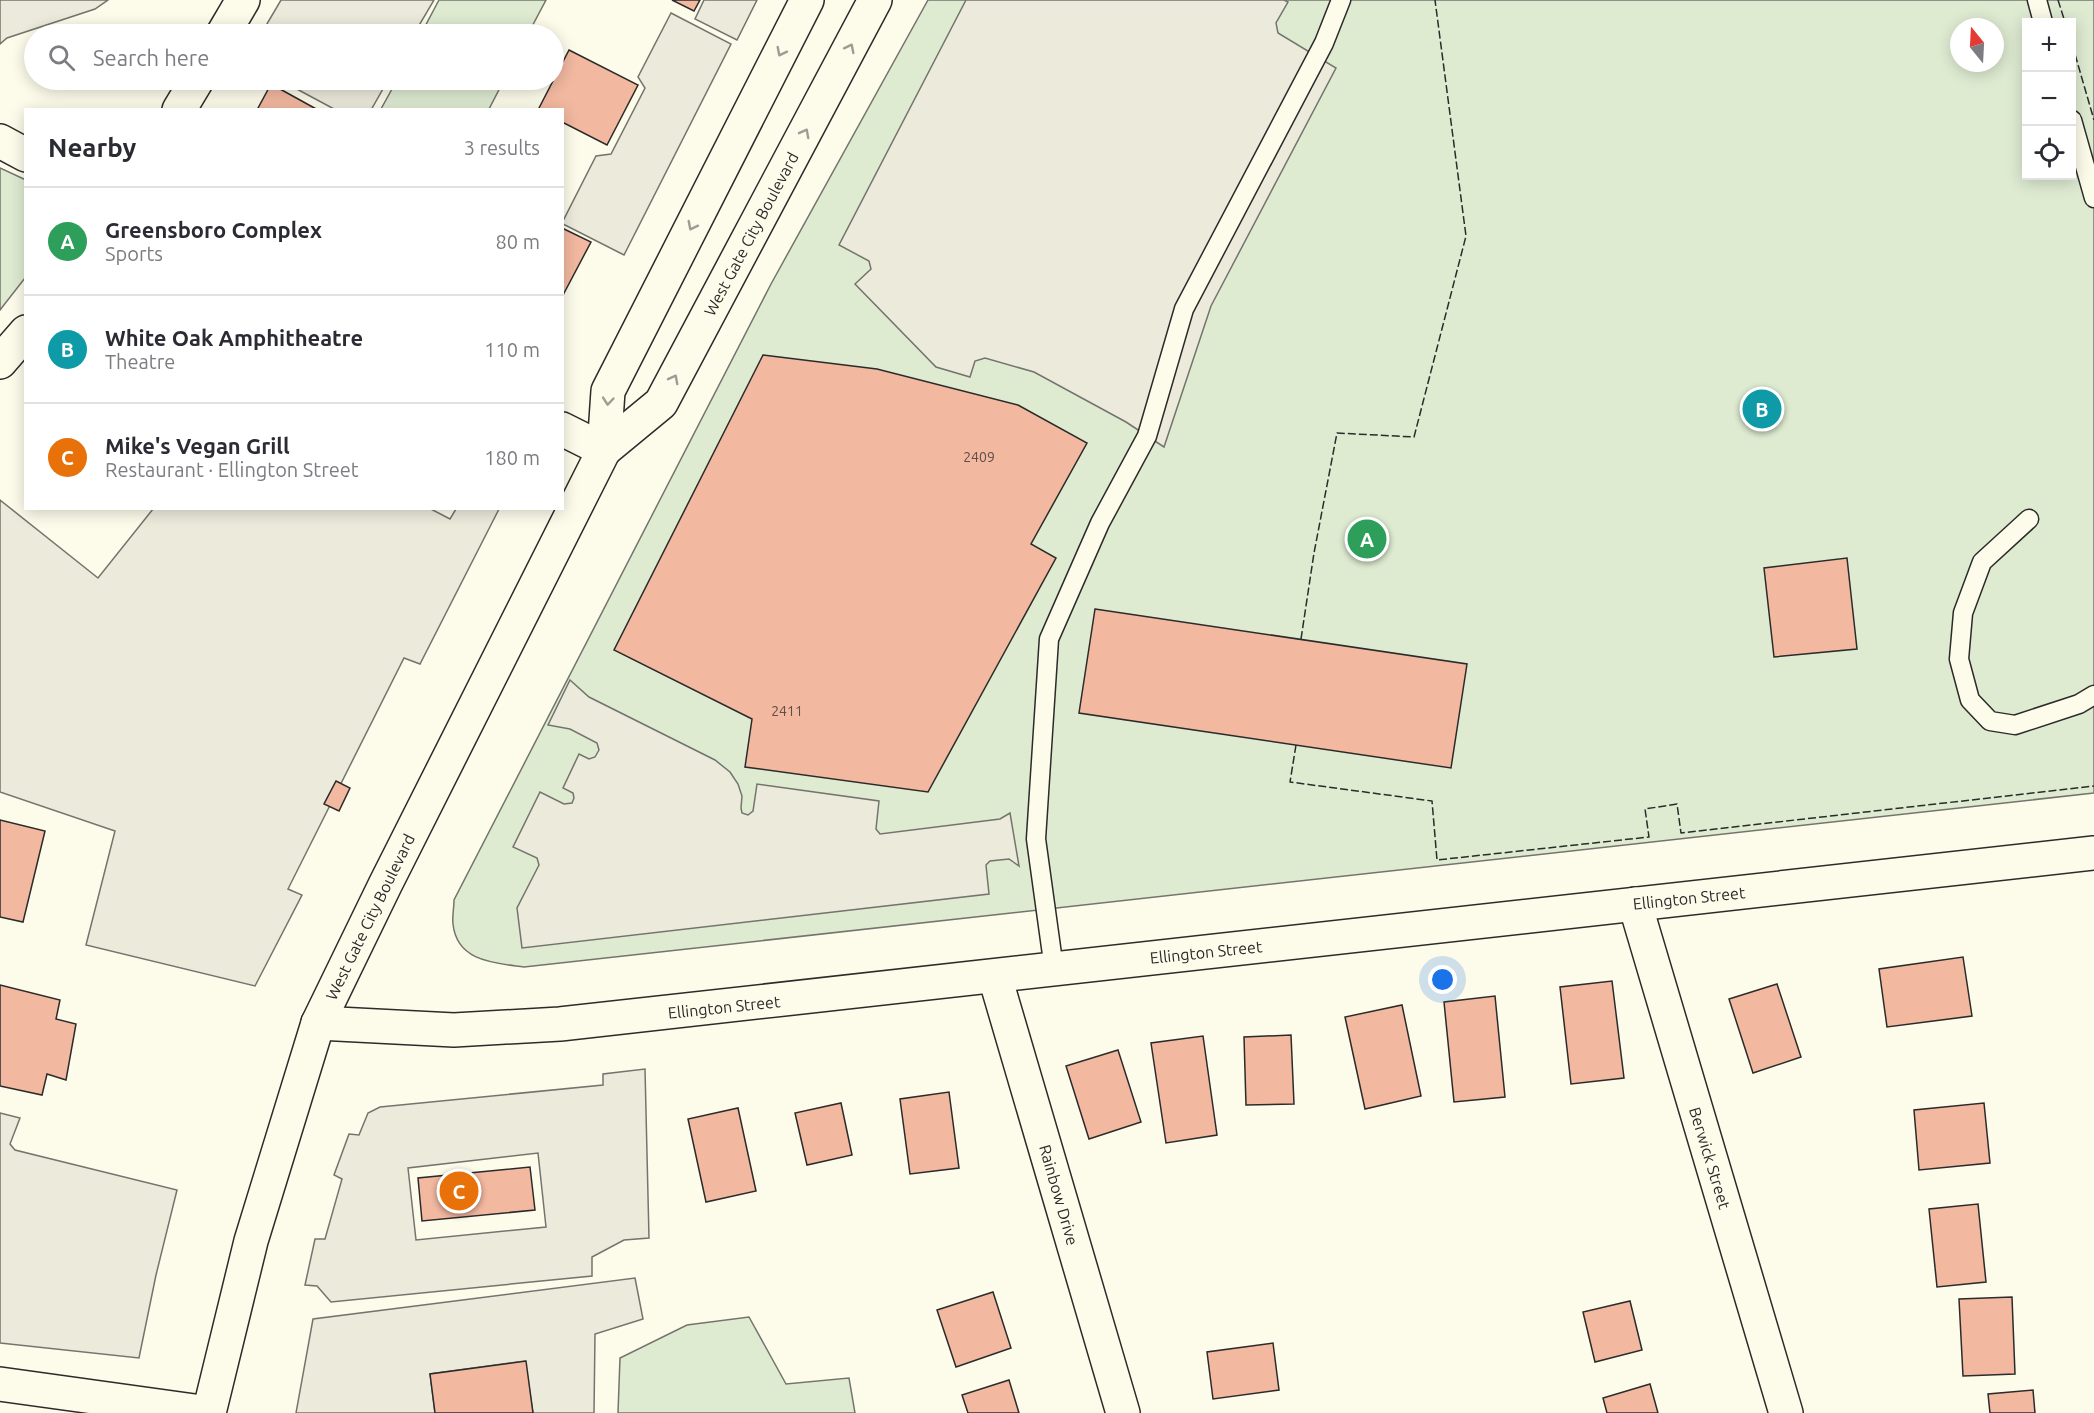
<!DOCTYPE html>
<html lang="en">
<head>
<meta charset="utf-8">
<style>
  :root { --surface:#fff; --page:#f7f7f7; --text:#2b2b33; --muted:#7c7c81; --line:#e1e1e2; --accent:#c62828 }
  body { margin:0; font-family:Ubuntu,sans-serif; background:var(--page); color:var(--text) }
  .controls { position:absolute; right:18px; top:18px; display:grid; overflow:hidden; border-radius:0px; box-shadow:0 3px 15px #0003 }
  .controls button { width:54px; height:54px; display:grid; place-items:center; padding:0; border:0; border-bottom:2px solid var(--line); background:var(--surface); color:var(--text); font:30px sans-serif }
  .compass { position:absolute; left:1950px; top:18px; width:54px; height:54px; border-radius:50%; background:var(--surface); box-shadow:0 3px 15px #0003; rotate:342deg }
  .you { position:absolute; left:1443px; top:980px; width:21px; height:21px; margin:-15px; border:4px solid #fff; border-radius:50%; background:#1a73e8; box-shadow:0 0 0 9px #1a73e833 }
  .badge { display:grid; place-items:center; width:39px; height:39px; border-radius:50%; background:var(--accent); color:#fff; font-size:20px; font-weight:700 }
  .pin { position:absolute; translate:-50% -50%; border:3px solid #fff; box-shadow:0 2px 6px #0006 }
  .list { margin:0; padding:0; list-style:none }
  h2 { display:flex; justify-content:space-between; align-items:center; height:78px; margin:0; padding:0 24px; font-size:26px }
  h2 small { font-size:20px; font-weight:400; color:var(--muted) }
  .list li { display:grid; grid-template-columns:39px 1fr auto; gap:18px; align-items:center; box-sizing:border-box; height:108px; padding:0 24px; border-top:2px solid var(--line) }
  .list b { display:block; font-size:22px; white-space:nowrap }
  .list p { margin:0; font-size:20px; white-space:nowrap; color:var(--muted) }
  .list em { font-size:20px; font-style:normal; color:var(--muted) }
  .icon { flex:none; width:33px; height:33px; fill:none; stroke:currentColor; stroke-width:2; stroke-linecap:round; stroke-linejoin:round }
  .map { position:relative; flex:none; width:2094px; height:1413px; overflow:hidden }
  .search { position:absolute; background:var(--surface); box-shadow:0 3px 15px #0003; left:24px; top:24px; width:540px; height:66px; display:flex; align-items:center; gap:15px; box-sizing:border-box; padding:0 21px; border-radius:33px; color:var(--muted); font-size:22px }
  .panel { position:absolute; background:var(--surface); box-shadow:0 3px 15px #0003; left:24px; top:108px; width:540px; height:402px; border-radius:0px }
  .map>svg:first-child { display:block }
</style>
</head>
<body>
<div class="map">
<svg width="2094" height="1413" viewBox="0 0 2094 1413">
  <rect width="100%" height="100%" fill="#fdfbea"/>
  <g fill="#deebd1" stroke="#74746e" stroke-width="1.5" fill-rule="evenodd">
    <polygon points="439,0 546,0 528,34 421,34"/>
    <path d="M928,0H2094V793L524,967C495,963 457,962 453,924C452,917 454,908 454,900L771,284ZM2026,22H2072V176H2026ZM1959,27H1995V63H1959Z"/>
    <polygon points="397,80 504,80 489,109 381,109"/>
    <polygon points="0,168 26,180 25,278 0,310"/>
    <polygon points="749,1317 786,1384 849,1378 855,1413 618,1413 620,1358 687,1325"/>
  </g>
  <g fill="#eceadb" stroke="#74746e" stroke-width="1.5" fill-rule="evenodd">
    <polygon points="0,0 108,0 95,9 7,38 0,44"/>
    <polygon points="281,0 434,0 414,34 261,34"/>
    <polygon points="704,0 757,0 737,40 695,19"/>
    <polygon points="966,0 1284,0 1288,2 1276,23 1278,33 1336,68 1211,306 1164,447 1126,422 1034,372 985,358 975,361 970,377 936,367 855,284 871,269 869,261 839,245"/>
    <polygon points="671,13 731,44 624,255 563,224 563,221 596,156 611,154 645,88 638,77"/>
    <polygon points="280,80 388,80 371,110 334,109"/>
    <polygon points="0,500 98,578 153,509 429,508 450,519 456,509 499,509 420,664 404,658 288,889 302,895 255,986 86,945 115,831 0,792"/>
    <polygon points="570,680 589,697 715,760 730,772 738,784 742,796 741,808 742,813 748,815 753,811 757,784 879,801 876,829 880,834 1000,819 1010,813 1019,866 1009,859 990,861 986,865 989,894 522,948 517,908 539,865 537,858 513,847 540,792 564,804 572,803 574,798 573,793 563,788 579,754 589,759 595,757 599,750 597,743 570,729 548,725"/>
    <path d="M645,1069L649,1238L624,1240L592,1257V1276L331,1302L317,1286L305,1285L315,1239H325L342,1179L334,1175L349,1134L359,1135L368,1113L380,1107L603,1085V1074ZM538,1153L546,1227L416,1240L408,1168Z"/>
    <polygon points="0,1113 20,1118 10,1144 15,1150 177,1190 156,1275 139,1358 0,1343"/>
    <polygon points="635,1278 643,1319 595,1334 594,1413 533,1413 525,1361 430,1374 435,1413 296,1413 313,1319"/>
  </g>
  <g fill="#f2b8a0" stroke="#2b2b2b" stroke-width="1.5">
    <polygon points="672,0 700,0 694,11"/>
    <polygon points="569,50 638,85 607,145 562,122 562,110 538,110"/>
    <polygon points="271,84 318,110 257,110"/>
    <polygon points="562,228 591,242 562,297"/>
    <polygon points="763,355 877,369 1018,405 1087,443 1031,544 1056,558 928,792 745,767 752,719 614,650"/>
    <polygon points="1847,558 1857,649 1774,657 1764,568"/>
    <polygon points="1095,609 1467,664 1451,768 1079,713"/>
    <polygon points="336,781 350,788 339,811 324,804"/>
    <polygon points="0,820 45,831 23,922 0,917"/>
    <polygon points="1963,957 1972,1016 1887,1027 1879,969"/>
    <polygon points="1612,981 1624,1078 1571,1084 1560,987"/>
    <polygon points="1777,984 1801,1057 1753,1073 1729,999"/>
    <polygon points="0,985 60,1000 56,1019 76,1024 66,1080 47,1074 42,1095 0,1086"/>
    <polygon points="1495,996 1505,1097 1454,1102 1444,1002"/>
    <polygon points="1402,1005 1421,1096 1365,1109 1345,1017"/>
    <polygon points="1291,1035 1294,1104 1246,1105 1244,1037"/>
    <polygon points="1203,1036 1217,1135 1166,1143 1151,1043"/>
    <polygon points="1118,1050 1141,1122 1089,1139 1066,1066"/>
    <polygon points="949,1092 959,1168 910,1174 900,1099"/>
    <polygon points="841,1103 852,1155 807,1165 795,1113"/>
    <polygon points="1984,1103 1990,1163 1919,1170 1914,1110"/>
    <polygon points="738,1108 756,1191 706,1202 688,1119"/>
    <polygon points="530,1167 535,1210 422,1221 418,1178"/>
    <polygon points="1978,1204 1986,1282 1937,1287 1929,1209"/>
    <polygon points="993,1292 1011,1348 956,1367 937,1310"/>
    <polygon points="2012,1297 2015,1374 1963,1376 1959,1299"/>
    <polygon points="1630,1301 1642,1350 1595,1362 1583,1312"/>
    <polygon points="1273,1343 1279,1390 1213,1399 1207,1352"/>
    <polygon points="526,1361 533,1413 435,1413 430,1374"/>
    <polygon points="1009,1380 1019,1413 968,1413 962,1395"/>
    <polygon points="1650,1384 1658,1413 1607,1413 1603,1398"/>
    <polygon points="2033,1390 2035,1413 1990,1413 1988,1394"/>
  </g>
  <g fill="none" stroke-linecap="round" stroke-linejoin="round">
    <defs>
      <g id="lane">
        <polyline points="2037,0 2043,22"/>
        <polyline points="2072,120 2094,198"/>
        <polyline points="2029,519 1982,562 1963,613 1959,659 1970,700 1990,721 2015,725 2079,704 2094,695"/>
        <polyline points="1054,969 1036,839 1049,639 1100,523 1147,436 1184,309 1324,43 1341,0"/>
      </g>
      <g id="street">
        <polyline points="223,34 243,0"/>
        <polyline points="179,110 197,80"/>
        <polyline points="0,141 26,155"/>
        <polyline points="0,362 26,332"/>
        <polyline points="562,429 604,450"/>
        <polyline points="1635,904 1786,1413"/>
        <polyline points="995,977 1123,1413"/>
        <polyline points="318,1023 454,1030 560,1024 2094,853"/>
        <polyline points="0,1384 209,1413"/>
      </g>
      <g id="primary">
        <polyline points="604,450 661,403 875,0"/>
        <polyline points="209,1413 251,1241 318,1023 385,885 604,450 608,391 807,0"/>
      </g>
    </defs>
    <use href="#lane" stroke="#2b2b2b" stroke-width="21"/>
    <use href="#street" stroke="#2b2b2b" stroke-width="36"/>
    <use href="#primary" stroke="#2b2b2b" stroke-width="36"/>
    <use href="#lane" stroke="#fdfbea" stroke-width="18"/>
    <use href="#street" stroke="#fdfbea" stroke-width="33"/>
    <use href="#primary" stroke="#fdfbea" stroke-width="33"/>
    <g stroke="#2b2b2b" stroke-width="1.5" stroke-dasharray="8 3" stroke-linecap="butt">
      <polyline points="2058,0 2065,22"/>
      <polyline points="2072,44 2094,120"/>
      <polyline points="1301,639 1314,553 1337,433 1414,437 1466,236 1435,0"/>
      <polyline points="1296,745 1290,782 1432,801 1437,860 1649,837 1645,809 1677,804 1681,833 2094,786"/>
    </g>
  </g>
  <defs><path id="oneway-chevron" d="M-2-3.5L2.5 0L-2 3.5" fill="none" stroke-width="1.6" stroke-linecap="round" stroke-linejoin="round" transform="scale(1.5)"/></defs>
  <g stroke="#9e9d94">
    <use href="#oneway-chevron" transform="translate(850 48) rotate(-63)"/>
    <use href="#oneway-chevron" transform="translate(781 52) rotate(117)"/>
    <use href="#oneway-chevron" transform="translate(805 133) rotate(-62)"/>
    <use href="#oneway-chevron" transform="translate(692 226) rotate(117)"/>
    <use href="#oneway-chevron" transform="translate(674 379) rotate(-62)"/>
    <use href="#oneway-chevron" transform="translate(608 401) rotate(95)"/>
  </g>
  <g text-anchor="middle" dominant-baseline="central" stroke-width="4.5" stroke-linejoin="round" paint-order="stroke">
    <g font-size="14" fill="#5d4e48">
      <text x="979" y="457">2409</text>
      <text x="787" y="711">2411</text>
    </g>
    <g font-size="16" fill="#2b2b2b" stroke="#fdfbea">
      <text transform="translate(751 234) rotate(-62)">West Gate City Boulevard</text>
      <text transform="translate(1689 898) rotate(-6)">Ellington Street</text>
      <text transform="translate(370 917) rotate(-64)">West Gate City Boulevard</text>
      <text transform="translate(1206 952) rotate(-6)">Ellington Street</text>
      <text transform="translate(724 1007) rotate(-6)">Ellington Street</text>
      <text transform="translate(1710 1158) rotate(73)">Berwick Street</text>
      <text transform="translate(1059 1195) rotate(74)">Rainbow Drive</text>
    </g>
  </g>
</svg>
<div class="controls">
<button>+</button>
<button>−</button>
<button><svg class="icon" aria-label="locate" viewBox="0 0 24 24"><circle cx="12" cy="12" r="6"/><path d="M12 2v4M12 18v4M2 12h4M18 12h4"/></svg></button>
</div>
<svg class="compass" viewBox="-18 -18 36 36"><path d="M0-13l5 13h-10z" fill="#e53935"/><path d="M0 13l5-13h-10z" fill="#7c7c81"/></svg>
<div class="you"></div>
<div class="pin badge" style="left:1367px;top:539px;background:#2e9e5b">A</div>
<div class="pin badge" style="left:1762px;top:409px;background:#0f9aa8">B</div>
<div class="pin badge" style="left:459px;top:1191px;background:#e8710a">C</div>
<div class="search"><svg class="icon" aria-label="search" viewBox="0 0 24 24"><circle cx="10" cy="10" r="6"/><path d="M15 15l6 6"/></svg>Search here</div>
<section class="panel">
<h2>Nearby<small>3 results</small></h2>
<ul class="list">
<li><span class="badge" style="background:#2e9e5b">A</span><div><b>Greensboro Complex</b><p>Sports</p></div><em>80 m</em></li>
<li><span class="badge" style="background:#0f9aa8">B</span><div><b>White Oak Amphitheatre</b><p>Theatre</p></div><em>110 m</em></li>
<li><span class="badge" style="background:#e8710a">C</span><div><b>Mike's Vegan Grill</b><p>Restaurant · Ellington Street</p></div><em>180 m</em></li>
</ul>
</section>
</div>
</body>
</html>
